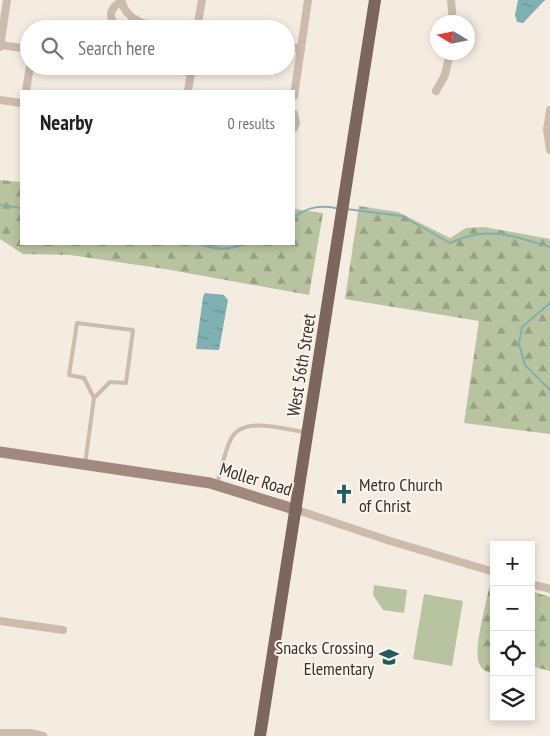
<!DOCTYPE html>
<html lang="en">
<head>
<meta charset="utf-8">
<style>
  :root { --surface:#fff; --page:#f6f6f6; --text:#202124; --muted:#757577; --line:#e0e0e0 }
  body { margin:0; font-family:"PT Sans Narrow",sans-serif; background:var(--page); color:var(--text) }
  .controls { position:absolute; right:15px; bottom:15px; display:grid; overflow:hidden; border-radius:0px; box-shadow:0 2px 8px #0003 }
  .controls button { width:45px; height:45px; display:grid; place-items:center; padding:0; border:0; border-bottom:1px solid var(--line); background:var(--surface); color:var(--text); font:25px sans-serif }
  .compass { position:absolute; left:430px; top:15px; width:45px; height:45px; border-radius:50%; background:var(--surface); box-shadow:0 2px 8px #0003; rotate:280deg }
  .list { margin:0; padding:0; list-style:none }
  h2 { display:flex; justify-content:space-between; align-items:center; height:65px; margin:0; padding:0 20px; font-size:21px }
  h2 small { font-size:16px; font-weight:400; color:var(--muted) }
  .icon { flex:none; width:28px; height:28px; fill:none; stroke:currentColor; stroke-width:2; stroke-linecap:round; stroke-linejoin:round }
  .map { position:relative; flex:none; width:550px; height:736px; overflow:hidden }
  .search { position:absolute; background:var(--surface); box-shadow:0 2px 8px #0003; left:20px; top:20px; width:275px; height:55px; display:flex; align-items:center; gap:12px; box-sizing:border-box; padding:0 18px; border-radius:28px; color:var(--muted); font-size:19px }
  .panel { position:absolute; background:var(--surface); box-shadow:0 2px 8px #0003; left:20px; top:90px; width:275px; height:155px; border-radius:0px }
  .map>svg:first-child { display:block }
</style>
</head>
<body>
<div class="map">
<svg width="550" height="736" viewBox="0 0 550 736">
  <defs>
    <pattern id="forest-firs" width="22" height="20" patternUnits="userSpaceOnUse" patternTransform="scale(1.25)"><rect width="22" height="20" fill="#b8c4a0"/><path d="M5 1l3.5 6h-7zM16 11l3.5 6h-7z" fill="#97a083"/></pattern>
    <pattern id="water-ripples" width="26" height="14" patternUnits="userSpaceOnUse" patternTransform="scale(1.25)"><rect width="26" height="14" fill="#7fb0b2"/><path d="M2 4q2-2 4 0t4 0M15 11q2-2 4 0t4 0" fill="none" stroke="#699091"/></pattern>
  </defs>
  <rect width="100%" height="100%" fill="#f4ebe1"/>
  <g fill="#b8c4a0">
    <polygon points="374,585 407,590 404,613 383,610 373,595"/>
    <polygon points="424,594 463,601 452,666 413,659"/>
  </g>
  <g fill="url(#forest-firs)">
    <polygon points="0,180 21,182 21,244 294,244 294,209 323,213 309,295 165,269 70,255 23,254 0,239"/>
    <polygon points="359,206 398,212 450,238 466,228 484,227 550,239 550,434 464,423 479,321 345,299"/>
    <path d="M491,579L494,580V674C488,672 481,670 479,663C473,646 488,598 491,579Z"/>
    <polygon points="531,591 550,597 550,671 531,666"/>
  </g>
  <g fill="url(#water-ripples)">
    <polygon points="518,0 545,0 523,23 517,22 515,15"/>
    <polygon points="205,293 224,295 228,300 219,350 196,349 203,297"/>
  </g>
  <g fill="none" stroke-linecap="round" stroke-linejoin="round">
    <g stroke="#7fb0b2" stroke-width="2">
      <polyline points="0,205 21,208"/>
      <path d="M346,209L402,216L450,243C477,231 494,231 523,239C532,242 542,244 550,247"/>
      <path d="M294,217C309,207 319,205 336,208"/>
      <path d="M200,244C213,249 229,251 242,244"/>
      <polyline points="550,303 522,327 519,344 525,365 550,390"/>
    </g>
    <g stroke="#cdbbac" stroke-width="4">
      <polyline points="85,464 94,398 84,378 69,375 77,323 133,330 126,383 110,382 94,398"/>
      <path d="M217,483C222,469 224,452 231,439C243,415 285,430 306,432"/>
    </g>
    <g stroke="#cdbbac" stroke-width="8">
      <path d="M121,0C128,26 153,25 175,29"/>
      <polyline points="451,0 453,22"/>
      <path d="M122,2C102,9 112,33 130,24L133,19"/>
      <polyline points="197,29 202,0"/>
      <polyline points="0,45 29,49"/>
      <polyline points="286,46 301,49"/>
      <polyline points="0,47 7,0"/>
      <polyline points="26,91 30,66"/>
      <polyline points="188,91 192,66"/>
      <polyline points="436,91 445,75 450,52"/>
      <polyline points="294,96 308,0"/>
      <polyline points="0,100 21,103"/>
      <polyline points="550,110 547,130 550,150"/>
      <polyline points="294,114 296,123 294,128"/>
      <polyline points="297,510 387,540 494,572"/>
      <polyline points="531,584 550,589"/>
      <polyline points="0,621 63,630"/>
      <polyline points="0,733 31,733 43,736"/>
    </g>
    <polyline stroke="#a18a7d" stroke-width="11" points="0,452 210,483 297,510"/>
    <polyline stroke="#7d675c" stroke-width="12" points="260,736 375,0"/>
  </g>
  <defs>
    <symbol id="church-bare" viewBox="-9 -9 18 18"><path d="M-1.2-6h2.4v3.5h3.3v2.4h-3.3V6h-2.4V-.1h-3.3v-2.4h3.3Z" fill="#1f5a5e" stroke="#fbf5ee" stroke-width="2.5" paint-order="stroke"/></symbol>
    <symbol id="school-bare" viewBox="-9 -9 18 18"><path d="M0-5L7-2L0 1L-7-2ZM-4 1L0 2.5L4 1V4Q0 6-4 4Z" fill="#1f5a5e" stroke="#fbf5ee" stroke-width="2.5" paint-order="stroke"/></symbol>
  </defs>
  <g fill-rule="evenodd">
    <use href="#church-bare" x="330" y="480" width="28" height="28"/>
    <use href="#school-bare" x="375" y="643" width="28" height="28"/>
  </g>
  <g text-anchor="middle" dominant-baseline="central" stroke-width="4" stroke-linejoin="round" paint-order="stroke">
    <g font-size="18" fill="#3b302b" stroke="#fbf5ee">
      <text transform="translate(301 365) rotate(-81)">West 56th Street</text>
      <text transform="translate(256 479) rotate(17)">Moller Road</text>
    </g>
    <g font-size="18" fill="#3b302b" stroke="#fbf5ee" text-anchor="start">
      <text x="359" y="484">Metro Church<tspan x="359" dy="21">of Christ</tspan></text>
      <text x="374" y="647" text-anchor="end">Snacks Crossing<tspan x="374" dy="21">Elementary</tspan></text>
    </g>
  </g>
</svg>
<div class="controls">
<button>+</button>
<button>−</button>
<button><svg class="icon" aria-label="locate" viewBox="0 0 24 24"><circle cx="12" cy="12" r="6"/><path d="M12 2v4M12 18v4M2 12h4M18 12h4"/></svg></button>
<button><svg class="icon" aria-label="layers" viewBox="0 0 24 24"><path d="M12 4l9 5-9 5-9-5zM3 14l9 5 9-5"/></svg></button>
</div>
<svg class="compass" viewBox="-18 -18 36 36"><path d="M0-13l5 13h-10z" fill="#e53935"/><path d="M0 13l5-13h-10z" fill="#757577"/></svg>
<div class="search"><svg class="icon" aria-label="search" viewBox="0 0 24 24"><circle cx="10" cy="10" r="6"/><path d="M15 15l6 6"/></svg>Search here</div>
<section class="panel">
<h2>Nearby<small>0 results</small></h2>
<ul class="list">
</ul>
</section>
</div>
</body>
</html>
